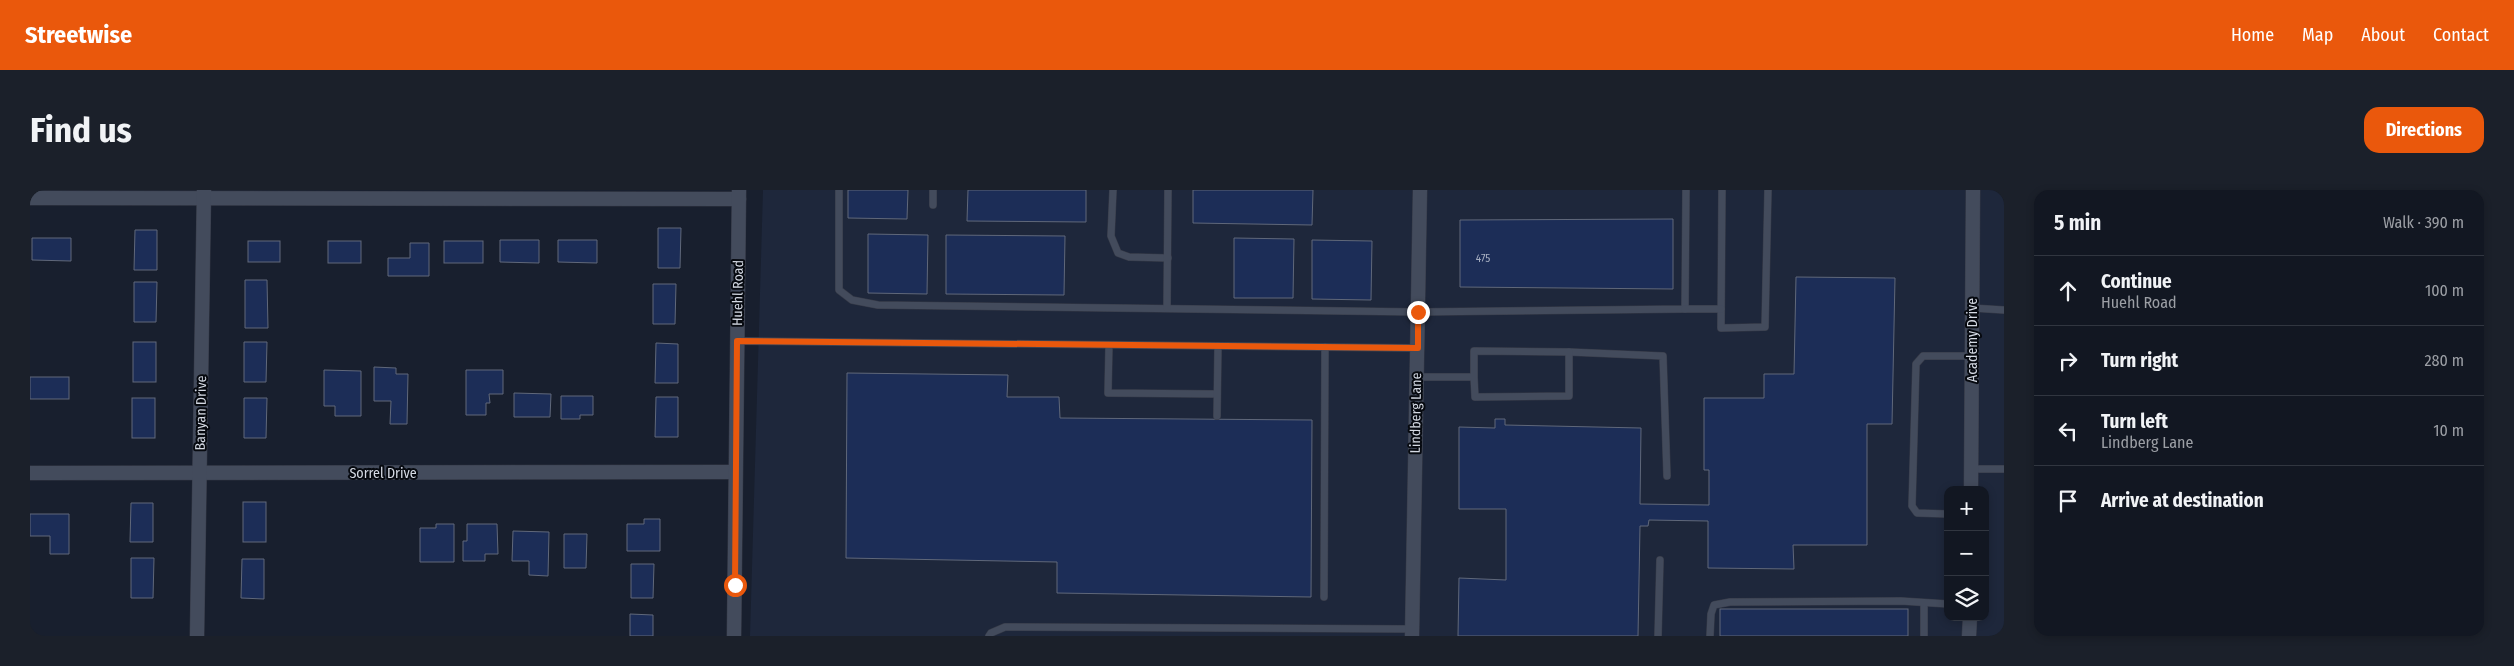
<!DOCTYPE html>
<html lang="en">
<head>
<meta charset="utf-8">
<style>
  :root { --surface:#121722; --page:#1b202a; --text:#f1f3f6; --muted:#9c9fa5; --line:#313640; --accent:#ea580c }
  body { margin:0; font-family:"Fira Sans Condensed",sans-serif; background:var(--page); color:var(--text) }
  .controls { position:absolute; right:15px; bottom:15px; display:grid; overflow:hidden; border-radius:10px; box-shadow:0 2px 8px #0003 }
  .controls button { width:45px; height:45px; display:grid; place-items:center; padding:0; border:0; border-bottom:1px solid var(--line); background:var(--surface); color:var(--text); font:25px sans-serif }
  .stop { position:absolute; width:15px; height:15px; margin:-11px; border:4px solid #ea580c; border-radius:50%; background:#fff }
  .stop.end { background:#ea580c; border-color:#fff; box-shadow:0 1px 5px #0008 }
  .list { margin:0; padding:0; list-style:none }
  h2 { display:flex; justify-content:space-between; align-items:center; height:65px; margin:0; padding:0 20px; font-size:21px }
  h2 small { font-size:16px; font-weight:400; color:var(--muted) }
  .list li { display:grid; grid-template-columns:32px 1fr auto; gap:15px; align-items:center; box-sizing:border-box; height:70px; padding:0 20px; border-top:1px solid var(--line) }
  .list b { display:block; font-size:19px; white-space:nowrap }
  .list p { margin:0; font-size:16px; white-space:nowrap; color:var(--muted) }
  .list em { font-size:16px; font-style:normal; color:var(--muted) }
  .icon { flex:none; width:28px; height:28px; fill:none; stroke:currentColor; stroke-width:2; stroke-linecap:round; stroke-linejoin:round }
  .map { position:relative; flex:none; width:1974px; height:446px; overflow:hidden; border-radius:15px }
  header { display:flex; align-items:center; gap:30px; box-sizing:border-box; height:70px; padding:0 25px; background:var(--accent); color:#fff }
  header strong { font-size:24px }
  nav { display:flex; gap:28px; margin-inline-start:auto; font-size:18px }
  .intro { display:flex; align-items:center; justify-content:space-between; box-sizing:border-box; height:120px; padding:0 30px }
  h1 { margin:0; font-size:35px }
  .button { padding:12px 22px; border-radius:15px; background:var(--accent); color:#fff; font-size:18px; font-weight:700 }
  main { display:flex; gap:30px; padding:0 30px }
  aside { flex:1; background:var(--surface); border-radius:15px; box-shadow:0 2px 8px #0003 }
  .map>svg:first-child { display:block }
</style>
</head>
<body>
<header>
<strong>Streetwise</strong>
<nav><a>Home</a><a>Map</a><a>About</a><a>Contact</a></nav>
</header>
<div class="intro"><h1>Find us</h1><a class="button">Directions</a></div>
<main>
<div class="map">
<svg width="1974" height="446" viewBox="0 0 1974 446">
  <rect width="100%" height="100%" fill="#181f2e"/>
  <path fill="#1e273b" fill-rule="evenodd" d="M733,0H1974V446H720ZM1918,300H1955V427H1918Z"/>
  <g fill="#1c2d57" stroke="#60687a">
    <polygon points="818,0 878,0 877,29 818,28"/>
    <polygon points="938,0 1056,0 1056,32 937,31"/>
    <polygon points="1163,0 1283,0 1282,35 1163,33"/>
    <polygon points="1643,29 1643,99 1430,97 1430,30"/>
    <polygon points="628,38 651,38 650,78 628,78"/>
    <polygon points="105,40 127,40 127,80 104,80"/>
    <polygon points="838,44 898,45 897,104 838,103"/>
    <polygon points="916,45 1035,46 1034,105 916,104"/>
    <polygon points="2,48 41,48 41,71 2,70"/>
    <polygon points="1204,48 1264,49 1263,108 1204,108"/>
    <polygon points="470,50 509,50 509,73 470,72"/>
    <polygon points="528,50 567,50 567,73 528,72"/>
    <polygon points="1282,50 1342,51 1341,110 1282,109"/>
    <rect x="218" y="51" width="32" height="21"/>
    <rect x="298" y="51" width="33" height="22"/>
    <rect x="414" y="51" width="39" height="22"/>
    <polygon points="380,53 399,53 399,86 358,86 358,68 380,68"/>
    <polygon points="1766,87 1865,88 1862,234 1837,234 1837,355 1763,355 1764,379 1678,378 1678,331 1619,330 1618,336 1610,336 1608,446 1428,446 1429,388 1476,390 1476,319 1429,319 1429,237 1465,238 1465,229 1475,229 1475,235 1611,238 1610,314 1679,315 1679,280 1674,280 1674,208 1734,208 1734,184 1764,184"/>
    <polygon points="215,90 237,90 238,138 215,138"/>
    <polygon points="104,92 127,92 126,132 104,132"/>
    <polygon points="623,94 646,94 645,134 623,134"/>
    <rect x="103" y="152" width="23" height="40"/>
    <polygon points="214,152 237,152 236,192 214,192"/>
    <polygon points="626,153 648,154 648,193 625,193"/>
    <polygon points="344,177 366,178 366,184 378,184 377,234 360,234 361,211 344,211"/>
    <polygon points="294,180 331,181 331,226 305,226 305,216 294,216"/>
    <polygon points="436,180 473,180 473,204 459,204 460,213 456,213 456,225 436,225"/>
    <polygon points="817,183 978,185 977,207 1029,207 1030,228 1282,230 1281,407 1027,403 1027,372 816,368"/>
    <rect x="0" y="187" width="39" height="22"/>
    <polygon points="484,203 521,204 520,227 484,227"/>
    <polygon points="531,206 563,206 563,225 550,225 550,229 531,229"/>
    <polygon points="626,207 648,207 648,247 625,247"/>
    <rect x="102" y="208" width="23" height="40"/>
    <polygon points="214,208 237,208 236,248 214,248"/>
    <rect x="213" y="312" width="23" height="40"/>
    <polygon points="101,313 123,313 123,352 100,352"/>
    <polygon points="0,324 39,324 39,364 20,364 20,346 0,346"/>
    <polygon points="614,329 630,329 630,361 597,361 597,334 614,334"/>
    <polygon points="406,334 424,334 424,372 390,372 390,338 406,338"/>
    <polygon points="437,334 467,334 468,364 455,364 455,371 433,371 433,351 437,351"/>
    <polygon points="483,341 519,342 518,386 499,385 499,371 482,371"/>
    <polygon points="534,344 557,344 556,378 534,378"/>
    <polygon points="101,368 124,368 123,408 101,408"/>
    <polygon points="212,369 234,369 234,409 211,408"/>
    <polygon points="601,374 624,374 623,408 601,408"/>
    <rect x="1690" y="419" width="188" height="27"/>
    <polygon points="600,424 623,425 623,446 600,446"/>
  </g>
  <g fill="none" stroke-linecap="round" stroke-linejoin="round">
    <defs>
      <g id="lane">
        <polyline points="809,0 809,100 822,110 848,115 1388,122 1655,119 1656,0"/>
        <polyline points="1083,0 1081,46 1088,63 1099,67 1138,68"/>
        <polyline points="1692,0 1691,138 1735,137 1738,0"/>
        <polyline points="903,15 903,0"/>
        <polyline points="1137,118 1138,0"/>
        <polyline points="1942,118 1974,120"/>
        <polyline points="1655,119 1691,119"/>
        <polyline points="707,151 1388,158"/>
        <polyline points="1079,155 1078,203 1187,204"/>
        <polyline points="1539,162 1633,166 1637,286"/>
        <polyline points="1387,187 1444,187 1444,161 1539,162 1539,206 1445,207 1444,187"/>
        <polyline points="1187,226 1188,156"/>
        <polyline points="1941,279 1974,279"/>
        <polyline points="1918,324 1887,323 1882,316 1886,174 1893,166 1942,166"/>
        <polyline points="1294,407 1295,157"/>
        <polyline points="1894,414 1894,446"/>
        <polyline points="959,446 961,443 975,437 1382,439"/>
        <polyline points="1628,446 1630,370"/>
        <polyline points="1680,446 1681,424 1684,415 1700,412 1871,411 1918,414"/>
      </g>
      <g id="street">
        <polyline points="0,8 709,9"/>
        <polyline points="0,283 705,282"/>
        <polyline points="1941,300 1943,0"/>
        <polyline points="167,446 174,1"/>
        <polyline points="704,446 709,1"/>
        <polyline points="1382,446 1390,0"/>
        <polyline points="1939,446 1940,427"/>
      </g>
    </defs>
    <use href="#lane" stroke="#363a47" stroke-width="8"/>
    <use href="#street" stroke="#363a47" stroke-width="15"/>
    <use href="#lane" stroke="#434b5c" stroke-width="7"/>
    <use href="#street" stroke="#434b5c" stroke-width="14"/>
  </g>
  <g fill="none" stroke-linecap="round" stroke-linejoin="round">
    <polyline stroke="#ea580c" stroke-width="6" points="705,395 707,151 1388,158 1388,122"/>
  </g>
  <g text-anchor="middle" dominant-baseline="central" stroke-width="4" stroke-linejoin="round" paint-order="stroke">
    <g font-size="11" fill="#a7afc1">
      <text x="1453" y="68">475</text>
    </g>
    <g font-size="14" fill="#d5dae4" stroke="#06090f">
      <text transform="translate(708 103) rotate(-89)">Huehl Road</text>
      <text transform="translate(1942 150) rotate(-90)">Academy Drive</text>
      <text transform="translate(171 223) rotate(-89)">Banyan Drive</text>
      <text transform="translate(1386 223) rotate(-89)">Lindberg Lane</text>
      <text x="353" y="283">Sorrel Drive</text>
    </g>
  </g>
</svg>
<div class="controls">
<button>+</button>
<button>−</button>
<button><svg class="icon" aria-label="layers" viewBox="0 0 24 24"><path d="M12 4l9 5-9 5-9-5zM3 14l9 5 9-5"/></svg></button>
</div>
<div class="stop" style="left:705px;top:395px"></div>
<div class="stop end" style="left:1388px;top:122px"></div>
</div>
<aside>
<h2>5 min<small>Walk · 390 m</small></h2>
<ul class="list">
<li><svg class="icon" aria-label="ahead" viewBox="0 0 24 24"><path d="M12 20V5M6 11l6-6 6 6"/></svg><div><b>Continue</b><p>Huehl Road</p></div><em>100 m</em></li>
<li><svg class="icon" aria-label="right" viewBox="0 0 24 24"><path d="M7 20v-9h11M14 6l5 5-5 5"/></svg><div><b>Turn right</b></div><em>280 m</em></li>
<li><svg class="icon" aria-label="left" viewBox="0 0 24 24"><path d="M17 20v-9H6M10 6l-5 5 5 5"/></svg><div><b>Turn left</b><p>Lindberg Lane</p></div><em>10 m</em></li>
<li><svg class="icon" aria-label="arrive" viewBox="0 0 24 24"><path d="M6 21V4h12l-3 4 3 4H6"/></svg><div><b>Arrive at destination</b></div></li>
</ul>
</aside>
</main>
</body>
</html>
